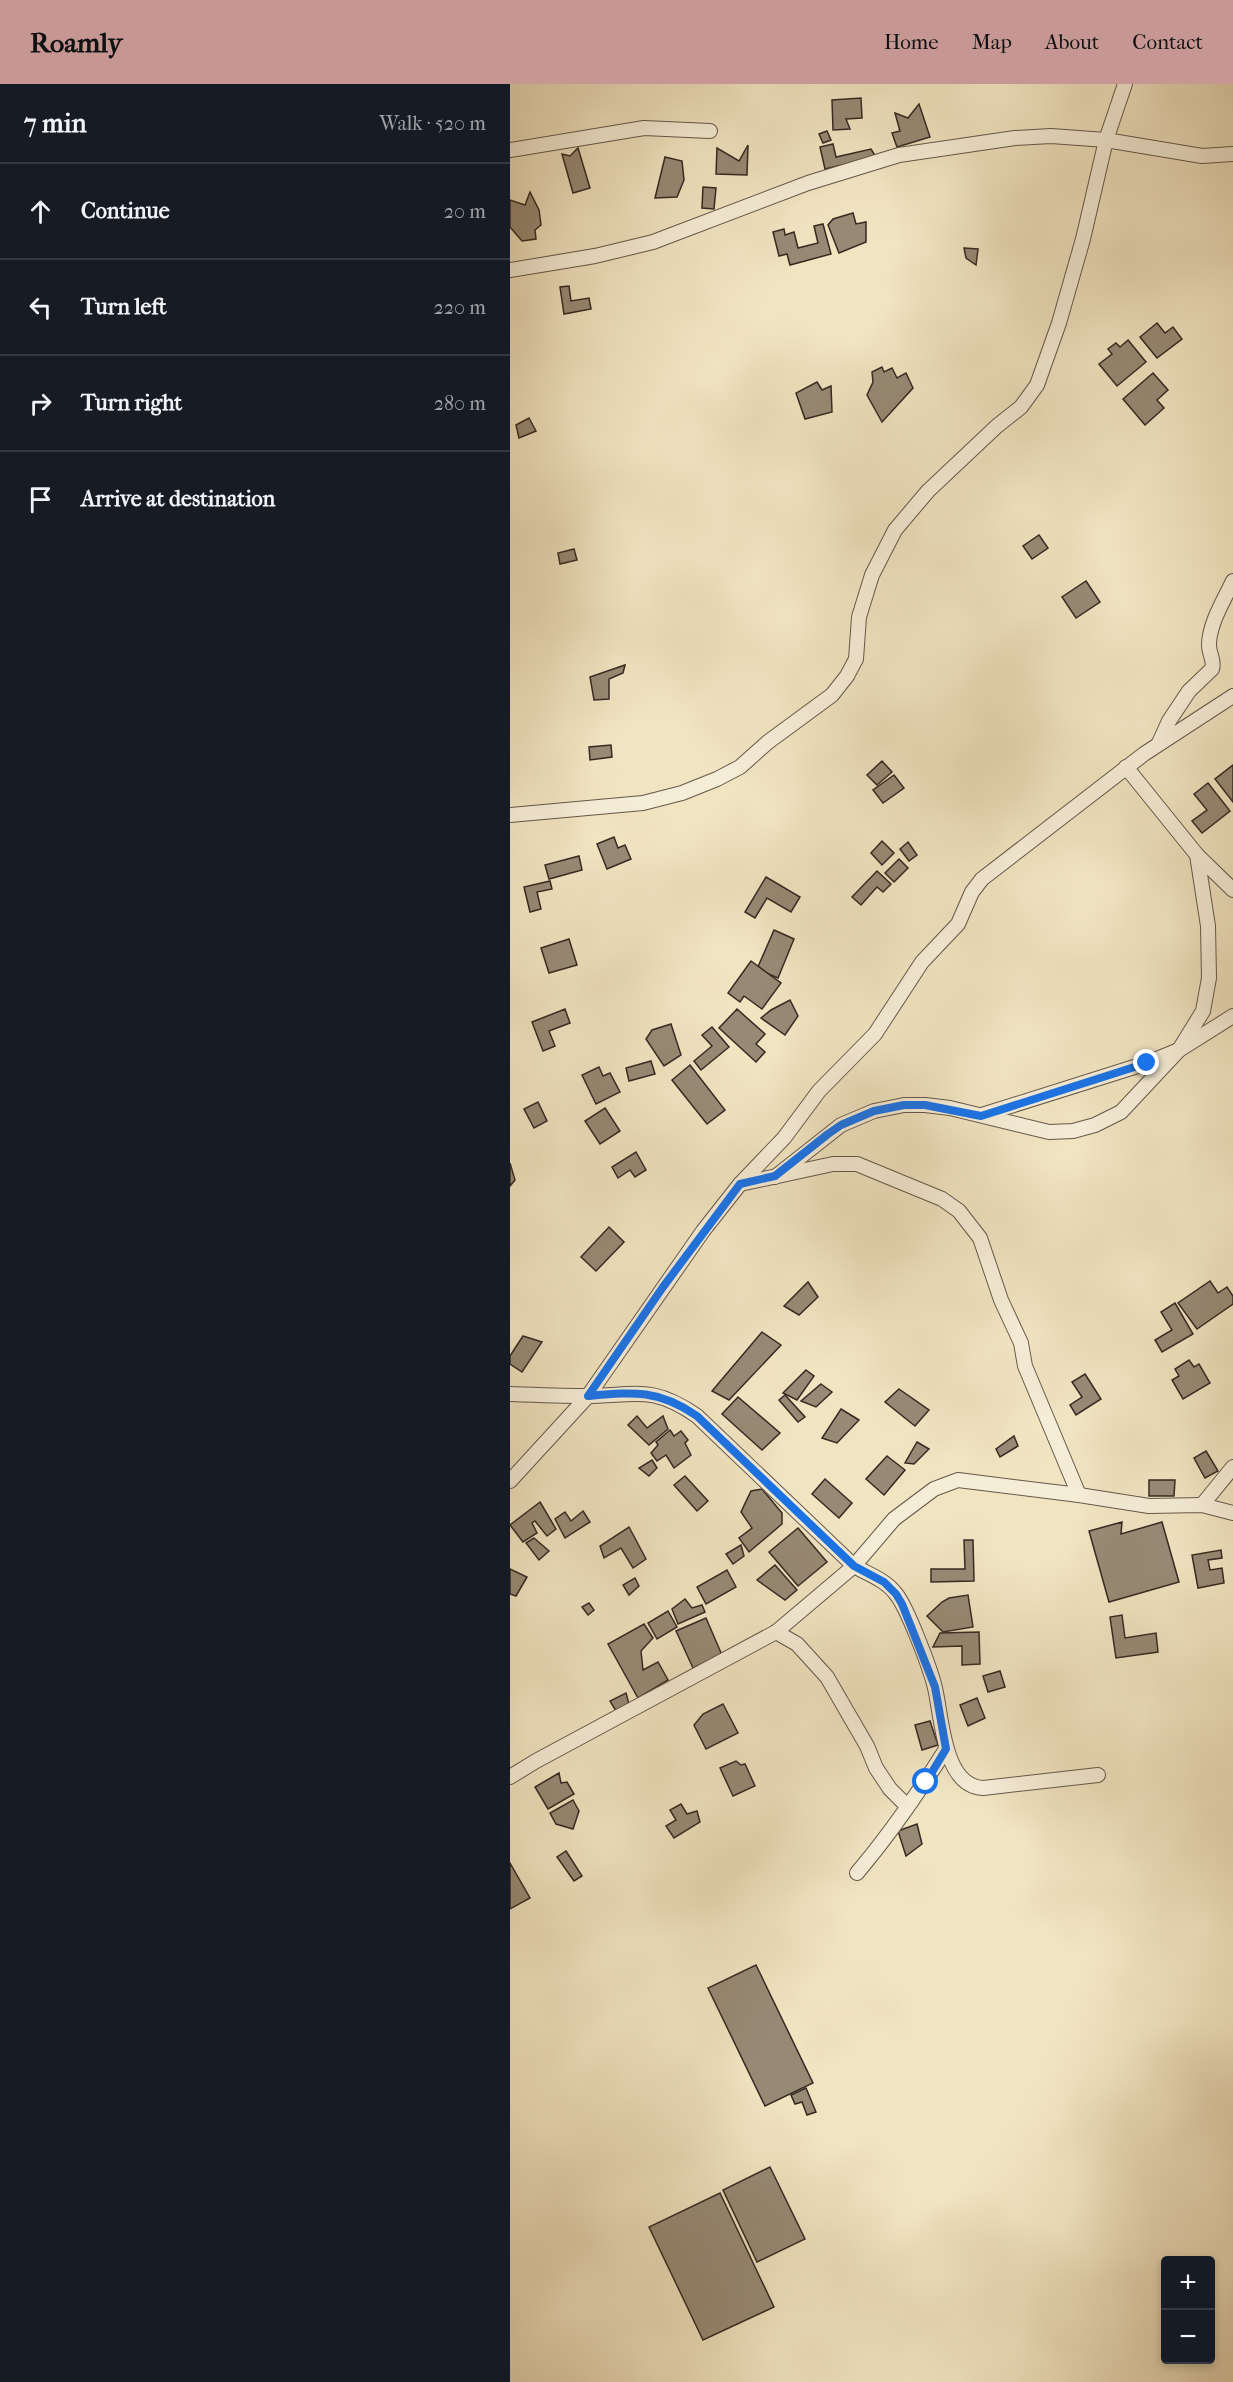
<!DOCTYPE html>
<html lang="en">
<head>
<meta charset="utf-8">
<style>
  :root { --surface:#171b24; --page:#242831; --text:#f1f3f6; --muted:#9ea1a6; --line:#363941; --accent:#c59692 }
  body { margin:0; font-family:"IM FELL French Canon",serif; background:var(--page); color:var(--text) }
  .controls { position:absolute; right:18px; bottom:18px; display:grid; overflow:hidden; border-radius:6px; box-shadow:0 3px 9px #0003 }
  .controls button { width:54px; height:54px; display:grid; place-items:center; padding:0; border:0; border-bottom:2px solid var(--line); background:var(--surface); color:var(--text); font:30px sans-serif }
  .stop { position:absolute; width:18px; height:18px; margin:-14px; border:4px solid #1a73e8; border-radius:50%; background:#fff }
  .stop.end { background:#1a73e8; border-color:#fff; box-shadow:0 2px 6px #0008 }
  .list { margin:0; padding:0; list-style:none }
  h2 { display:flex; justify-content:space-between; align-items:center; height:78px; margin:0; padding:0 24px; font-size:26px }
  h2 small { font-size:20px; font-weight:400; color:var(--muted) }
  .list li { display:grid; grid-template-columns:39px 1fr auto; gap:18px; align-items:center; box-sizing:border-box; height:96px; padding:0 24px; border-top:2px solid var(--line) }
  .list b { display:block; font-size:22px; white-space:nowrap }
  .list em { font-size:20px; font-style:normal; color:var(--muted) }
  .icon { flex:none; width:33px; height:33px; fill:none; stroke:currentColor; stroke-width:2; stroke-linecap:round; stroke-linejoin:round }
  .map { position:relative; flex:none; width:723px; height:2298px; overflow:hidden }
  header { display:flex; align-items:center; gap:36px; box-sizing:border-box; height:84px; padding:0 30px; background:var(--accent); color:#111 }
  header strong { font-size:28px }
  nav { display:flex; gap:33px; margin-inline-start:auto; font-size:21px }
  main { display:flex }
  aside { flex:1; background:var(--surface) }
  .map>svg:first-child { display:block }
</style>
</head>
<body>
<header>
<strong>Roamly</strong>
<nav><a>Home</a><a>Map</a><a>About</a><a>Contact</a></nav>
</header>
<main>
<aside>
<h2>7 min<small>Walk · 520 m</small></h2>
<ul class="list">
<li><svg class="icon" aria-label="ahead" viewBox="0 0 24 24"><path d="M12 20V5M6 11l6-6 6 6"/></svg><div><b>Continue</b></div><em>20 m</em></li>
<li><svg class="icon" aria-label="left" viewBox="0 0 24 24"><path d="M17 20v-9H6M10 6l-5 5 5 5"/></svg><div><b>Turn left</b></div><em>220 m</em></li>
<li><svg class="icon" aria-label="right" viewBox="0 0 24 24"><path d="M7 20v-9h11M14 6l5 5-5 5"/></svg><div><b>Turn right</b></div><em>280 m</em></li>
<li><svg class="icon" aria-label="arrive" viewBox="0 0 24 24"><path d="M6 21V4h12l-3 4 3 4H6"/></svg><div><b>Arrive at destination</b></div></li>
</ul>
</aside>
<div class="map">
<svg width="723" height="2298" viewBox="0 0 723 2298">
  <rect width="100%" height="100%" fill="#f1e4c1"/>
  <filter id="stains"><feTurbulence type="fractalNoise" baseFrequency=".00333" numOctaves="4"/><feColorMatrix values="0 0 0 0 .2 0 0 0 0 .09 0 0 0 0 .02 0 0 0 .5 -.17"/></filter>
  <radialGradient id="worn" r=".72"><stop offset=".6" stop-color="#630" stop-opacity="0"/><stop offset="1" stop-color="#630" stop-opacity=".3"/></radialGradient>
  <g fill="#978a75" stroke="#352922" stroke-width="1.5">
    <polygon points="351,14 352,34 336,35 340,45 323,46 322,16"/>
    <polygon points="409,20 420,53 387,63 382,49 390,47 385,29 398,34"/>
    <polygon points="317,47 321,56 313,59 309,50"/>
    <polygon points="323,60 326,73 361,65 366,73 315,85 310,63"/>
    <polygon points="238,61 237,91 206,90 207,64 229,77"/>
    <polygon points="68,64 80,104 63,109 52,70 60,72"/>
    <polygon points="155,73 172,77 174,96 167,113 145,114"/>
    <polygon points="193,103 206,104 204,125 192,124"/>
    <polygon points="20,108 29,126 31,141 25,146 26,155 12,157 0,143 0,116 15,121"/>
    <polygon points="343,129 346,140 356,138 356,158 329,169 318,141 323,135"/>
    <polygon points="313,140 321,170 280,181 277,170 269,172 263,148 274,145 275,151 284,148 288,164 308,159 304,142"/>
    <polygon points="454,164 468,165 466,181 456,174"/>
    <polygon points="59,202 61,217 79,214 81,225 54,230 50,203"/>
    <polygon points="647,239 655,249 663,243 672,255 647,274 630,253"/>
    <polygon points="618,256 636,278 607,302 589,280 602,270 598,265 606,259 610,263"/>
    <polygon points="372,283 374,288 382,284 387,294 396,289 403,304 372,338 357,311 363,298 362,288"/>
    <polygon points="643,289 658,306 647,316 654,324 635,341 613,315"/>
    <polygon points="307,298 312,306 321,302 322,328 295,335 286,309"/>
    <polygon points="19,334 26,347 9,354 6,341"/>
    <polygon points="529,451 538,464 522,475 513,462"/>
    <polygon points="64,465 67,476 50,480 48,469"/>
    <polygon points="576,497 590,518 566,534 552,513"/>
    <polygon points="115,581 113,589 99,595 99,615 84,616 80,593"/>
    <polygon points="101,661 102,673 80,676 79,663"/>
    <polygon points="372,677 382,688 367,701 357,691"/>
    <polygon points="723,681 723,718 705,695"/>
    <polygon points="384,691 394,704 373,719 363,706"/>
    <polygon points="698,699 720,727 692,749 682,737 697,726 684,710"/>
    <polygon points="104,753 108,764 115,761 121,775 97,785 87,760"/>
    <polygon points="372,757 384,769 372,781 361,769"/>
    <polygon points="398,758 407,771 399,777 390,765"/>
    <polygon points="69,772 72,786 39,795 35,781"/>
    <polygon points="389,775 398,784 384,798 375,789"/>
    <polygon points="367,787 381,800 373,808 367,803 351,821 342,813"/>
    <polygon points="256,793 290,813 281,828 257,814 245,834 235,828"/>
    <polygon points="40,797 42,805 27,808 31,825 20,828 14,803"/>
    <polygon points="264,846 284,855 268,894 247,885"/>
    <polygon points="59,855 67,881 39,889 31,864"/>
    <polygon points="241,877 271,899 252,925 234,912 230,918 218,909"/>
    <polygon points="280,916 288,932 275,951 251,934 261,926"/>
    <polygon points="55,925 60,939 39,947 45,962 33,967 22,938"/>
    <polygon points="227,925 255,950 246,960 255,968 246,978 209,944"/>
    <polygon points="161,940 171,971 154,982 136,955 142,946"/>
    <polygon points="202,943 219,963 191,986 184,977 202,962 192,951"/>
    <polygon points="141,977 145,990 119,997 116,984"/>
    <polygon points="180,981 215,1026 197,1040 162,996"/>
    <polygon points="89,983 93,992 100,989 110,1008 86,1020 72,991"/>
    <polygon points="28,1018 37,1037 24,1044 14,1025"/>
    <polygon points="95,1024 110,1047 90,1060 75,1037"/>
    <polygon points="126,1068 136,1086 125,1093 120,1086 108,1094 102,1083"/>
    <polygon points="0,1079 5,1096 0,1102"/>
    <polygon points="99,1143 114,1158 86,1187 71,1173"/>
    <polygon points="700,1197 708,1209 717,1203 723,1212 723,1220 687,1245 668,1219"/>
    <polygon points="298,1198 308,1213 289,1231 274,1222"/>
    <polygon points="665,1219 683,1250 652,1268 645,1256 662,1246 651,1228"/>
    <polygon points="252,1248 271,1261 219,1316 202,1307"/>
    <polygon points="13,1252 32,1258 12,1288 0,1280 0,1272"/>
    <polygon points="679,1276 684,1283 689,1280 700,1299 673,1315 662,1296 669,1292 665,1285"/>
    <polygon points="296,1286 304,1292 287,1316 273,1309"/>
    <polygon points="575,1290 591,1315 566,1331 560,1321 572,1313 562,1298"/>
    <polygon points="311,1300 322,1308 306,1323 291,1317"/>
    <polygon points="389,1305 419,1326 405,1342 375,1318"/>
    <polygon points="275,1311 295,1333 288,1338 269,1316"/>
    <polygon points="228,1313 270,1349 252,1366 212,1330"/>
    <polygon points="331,1325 349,1336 327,1359 312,1354"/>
    <polygon points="127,1332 137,1344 153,1332 158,1345 139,1361 118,1341"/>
    <polygon points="160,1346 164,1352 171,1347 178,1356 175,1359 181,1371 164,1384 156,1371 147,1377 141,1369 148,1361 146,1358"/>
    <polygon points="504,1352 508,1362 490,1373 486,1365"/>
    <polygon points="407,1358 419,1365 404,1380 395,1379"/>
    <polygon points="696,1367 708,1387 695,1394 684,1374"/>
    <polygon points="377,1372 395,1386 374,1411 356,1395"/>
    <polygon points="142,1376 147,1384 139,1392 129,1384"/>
    <polygon points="175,1392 198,1417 187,1427 164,1401"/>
    <polygon points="315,1395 342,1419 329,1434 302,1410"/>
    <polygon points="639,1396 665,1396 664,1412 639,1412"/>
    <polygon points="252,1405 272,1429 272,1440 239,1468 229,1454 242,1444 231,1428 241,1407"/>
    <polygon points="30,1418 46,1445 37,1452 25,1437 22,1439 27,1449 13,1458 0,1441"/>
    <polygon points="73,1427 80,1438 55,1454 45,1435 55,1428 61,1437"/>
    <polygon points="612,1438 611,1450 652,1438 669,1498 599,1518 579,1447"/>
    <polygon points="119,1443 136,1475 123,1484 111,1464 94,1474 90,1462"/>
    <polygon points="288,1444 317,1478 288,1502 259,1468"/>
    <polygon points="24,1454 39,1467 29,1476 16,1459"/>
    <polygon points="454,1456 463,1456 464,1497 421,1498 421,1485 455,1485"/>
    <polygon points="231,1461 234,1472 223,1480 216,1470"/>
    <polygon points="711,1466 712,1474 698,1476 700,1486 712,1484 714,1499 688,1504 682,1471"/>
    <polygon points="265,1481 287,1506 275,1516 247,1496"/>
    <polygon points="0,1485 17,1493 6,1512 0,1510"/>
    <polygon points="217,1486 226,1503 196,1520 187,1503"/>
    <polygon points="125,1494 129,1502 119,1511 113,1501"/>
    <polygon points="458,1511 463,1543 433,1548 417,1532 432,1518 439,1514"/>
    <polygon points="175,1515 182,1524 192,1521 195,1528 168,1540 162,1525"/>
    <polygon points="79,1519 84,1526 78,1531 72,1523"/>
    <polygon points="158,1527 167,1543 147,1555 138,1539"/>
    <polygon points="612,1531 615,1554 646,1549 648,1568 606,1574 600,1533"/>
    <polygon points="196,1534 212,1571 183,1584 166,1547"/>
    <polygon points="134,1540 143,1554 131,1567 133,1586 148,1578 158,1596 128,1614 98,1560"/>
    <polygon points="469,1548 470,1580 452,1581 452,1562 423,1563 430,1549"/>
    <polygon points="490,1587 495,1603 478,1608 473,1592"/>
    <polygon points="116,1609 119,1620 106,1627 100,1617"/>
    <polygon points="467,1614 475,1634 458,1642 450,1621"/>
    <polygon points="213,1620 228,1649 196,1665 184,1641 193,1630"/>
    <polygon points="420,1637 428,1661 412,1666 405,1641"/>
    <polygon points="226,1677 231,1681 235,1680 245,1702 223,1712 210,1684"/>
    <polygon points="49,1689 51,1699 57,1698 64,1710 38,1725 25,1703"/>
    <polygon points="63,1716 69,1727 63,1745 46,1740 40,1729"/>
    <polygon points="171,1720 177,1730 187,1727 190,1738 164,1754 156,1742 166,1736 160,1726"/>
    <polygon points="407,1740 412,1760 396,1772 388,1747"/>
    <polygon points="56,1767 72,1792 64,1797 47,1773"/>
    <polygon points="0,1779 20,1814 0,1825"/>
    <polygon points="246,1881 303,1999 255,2022 198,1904"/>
    <polygon points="296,2004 306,2028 297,2031 292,2018 285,2020 281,2011"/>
    <polygon points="260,2083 295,2155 247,2178 213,2106"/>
    <polygon points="210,2109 264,2223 193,2256 139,2143"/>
  </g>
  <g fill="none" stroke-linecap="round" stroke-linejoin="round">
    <defs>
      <g id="minor">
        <polyline points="0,66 134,44 200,47"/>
        <polyline points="0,186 85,172 143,158 298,99 389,71 505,54 541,52 596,56 692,72 723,70"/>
        <path d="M649,659L659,637L679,607L702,585C705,577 699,570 699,561C699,540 714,516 723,497"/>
        <polyline points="0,731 133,719 172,709 207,695 230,683 258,658 322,611 337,592 346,575 349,533 362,491 385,446 418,407 487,342 511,323 527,301 549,239 573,155 596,56 615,0"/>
        <polyline points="687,771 723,806"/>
        <polyline points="472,1031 637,979 669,966 723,932"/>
        <polyline points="265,1093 331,1041 364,1027 394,1021 415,1021 440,1024 539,1048 563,1047 585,1041 611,1028 669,966 693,927 699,894 698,842 687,771 616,683"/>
        <polyline points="230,1100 323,1080 347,1080 432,1115 449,1127 470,1154 491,1216 511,1259 515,1282 569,1411"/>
        <path d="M0,1310C25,1311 50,1312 75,1312C125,1312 141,1300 187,1332L344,1482C358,1490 376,1496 386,1510C397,1523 421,1586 425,1604C432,1633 433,1702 473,1704L588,1691"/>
        <polyline points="0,1397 78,1312 193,1147 230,1100 274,1054 309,1007 365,950 412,878 448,840 462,808 472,795 634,670 723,612"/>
        <polyline points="692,1421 723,1383"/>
        <polyline points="266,1548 287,1560 317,1593 357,1662 366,1684 380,1705 397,1722"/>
        <polyline points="0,1693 26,1677 266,1548 344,1482 384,1435 424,1405 448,1396 569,1411 639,1422 692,1421 723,1429"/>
        <path d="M347,1789C380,1750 409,1708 436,1665"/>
      </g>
    </defs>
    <use href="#minor" stroke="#64584a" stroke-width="16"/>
    <use href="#minor" stroke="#f6edd7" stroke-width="14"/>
  </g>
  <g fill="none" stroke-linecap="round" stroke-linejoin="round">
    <path stroke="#1a73e8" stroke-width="8" d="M416,1698L436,1665L425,1603L392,1520L386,1510L374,1498L344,1482L187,1332C148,1305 123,1308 78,1312L153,1203L230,1100L265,1092L318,1050L331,1041L364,1027L394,1021H415L471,1032L637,979"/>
  </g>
  <rect width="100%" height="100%" filter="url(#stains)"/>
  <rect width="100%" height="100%" fill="url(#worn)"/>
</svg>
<div class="controls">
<button>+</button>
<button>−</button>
</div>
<div class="stop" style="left:416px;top:1698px"></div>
<div class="stop end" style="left:637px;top:979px"></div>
</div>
</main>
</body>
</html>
